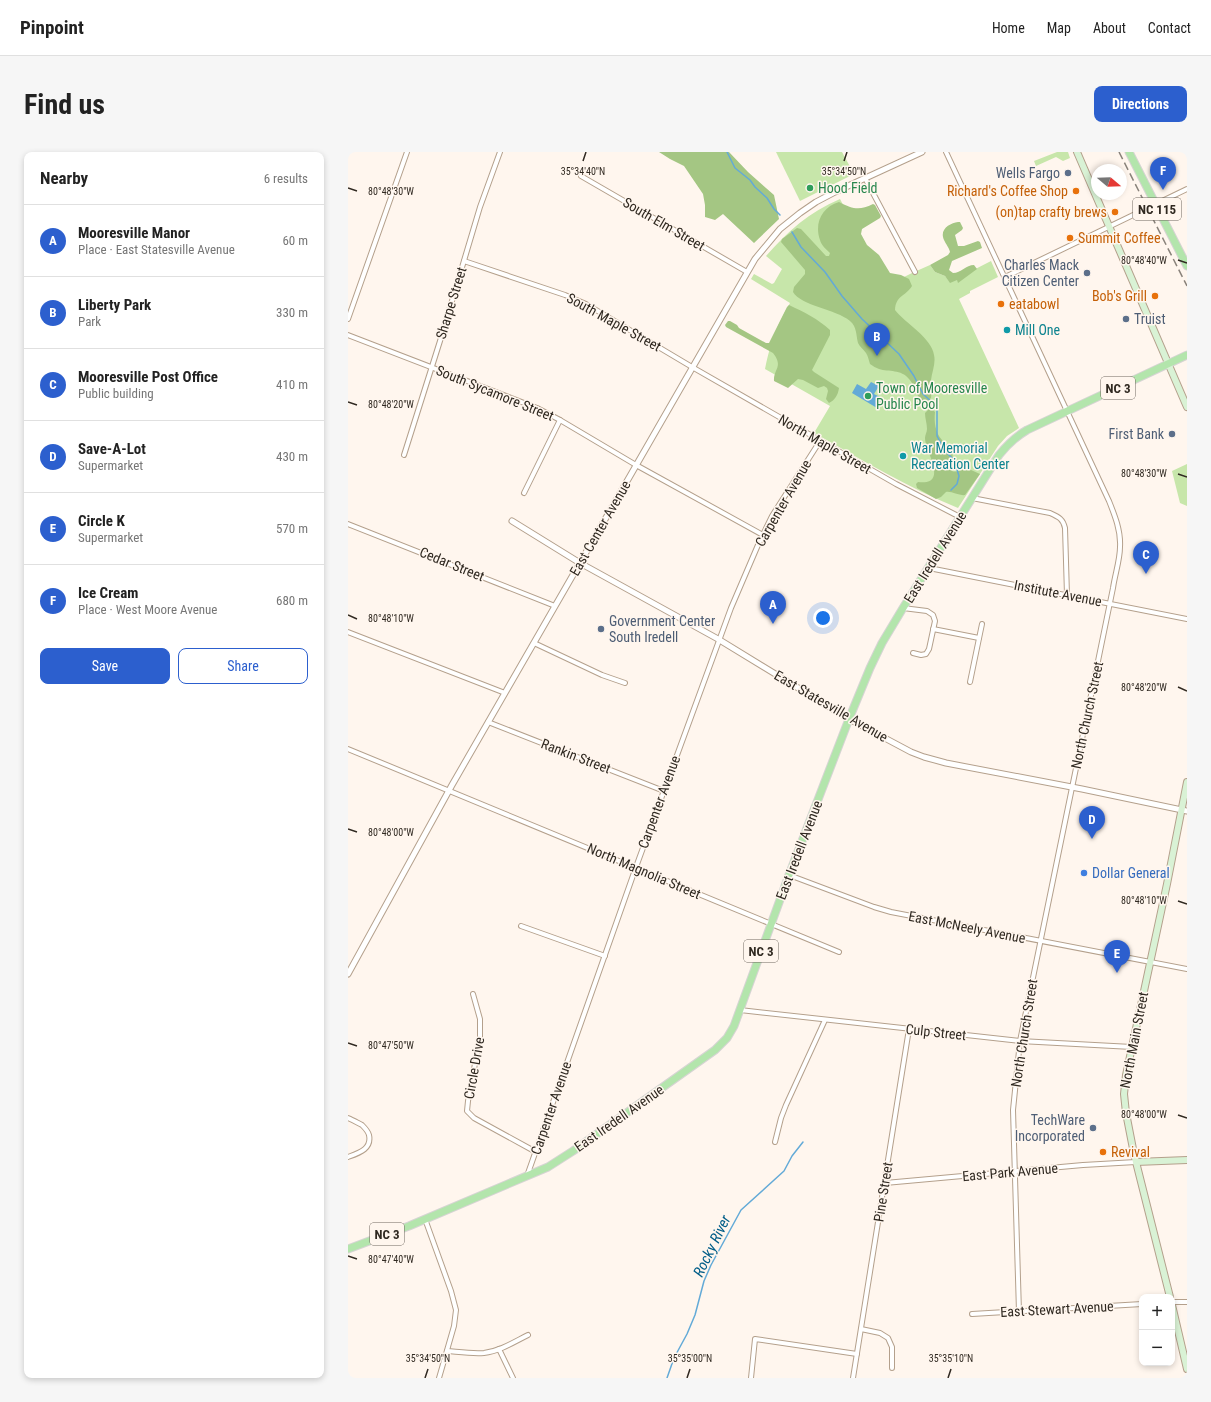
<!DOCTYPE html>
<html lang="en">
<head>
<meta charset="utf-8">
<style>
  :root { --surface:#fff; --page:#f6f6f6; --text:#222; --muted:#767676; --line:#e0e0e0; --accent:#2c5fce }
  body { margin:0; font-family:"Roboto Condensed",sans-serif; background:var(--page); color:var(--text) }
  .controls { position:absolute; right:12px; bottom:12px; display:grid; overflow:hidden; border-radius:8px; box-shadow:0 2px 6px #0003 }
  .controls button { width:36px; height:36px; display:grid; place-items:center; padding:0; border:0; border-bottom:1px solid var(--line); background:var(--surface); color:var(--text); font:20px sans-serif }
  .compass { position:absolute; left:743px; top:12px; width:36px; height:36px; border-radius:50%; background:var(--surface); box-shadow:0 2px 6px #0003; rotate:109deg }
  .you { position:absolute; left:475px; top:466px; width:14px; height:14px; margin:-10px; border:3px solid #fff; border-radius:50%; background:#1a73e8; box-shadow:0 0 0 6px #1a73e833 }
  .badge { display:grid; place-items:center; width:26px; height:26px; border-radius:50%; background:var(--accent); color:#fff; font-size:13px; font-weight:700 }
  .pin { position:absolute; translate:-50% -33px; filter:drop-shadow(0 1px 2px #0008) }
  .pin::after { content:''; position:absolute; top:21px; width:14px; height:12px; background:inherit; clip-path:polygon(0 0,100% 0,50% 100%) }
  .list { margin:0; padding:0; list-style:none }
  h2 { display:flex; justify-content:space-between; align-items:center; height:52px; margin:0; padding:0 16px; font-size:17px }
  h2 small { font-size:13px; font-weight:400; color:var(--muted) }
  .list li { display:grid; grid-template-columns:26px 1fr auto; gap:12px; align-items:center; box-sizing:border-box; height:72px; padding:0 16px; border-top:1px solid var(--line) }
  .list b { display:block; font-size:15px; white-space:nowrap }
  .list p { margin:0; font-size:13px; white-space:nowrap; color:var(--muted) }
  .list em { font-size:13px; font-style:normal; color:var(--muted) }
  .actions { display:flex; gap:8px; padding:12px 16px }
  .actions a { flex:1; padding:9px 0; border:1px solid var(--accent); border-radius:8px; text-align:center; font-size:14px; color:var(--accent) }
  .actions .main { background:var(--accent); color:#fff }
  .map { position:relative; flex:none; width:839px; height:1226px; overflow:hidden; border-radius:8px }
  header { display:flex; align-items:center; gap:24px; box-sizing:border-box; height:56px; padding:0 20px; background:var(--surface); border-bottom:1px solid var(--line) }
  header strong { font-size:19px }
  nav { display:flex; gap:22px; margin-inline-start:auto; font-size:14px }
  .intro { display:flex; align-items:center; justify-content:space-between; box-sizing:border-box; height:96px; padding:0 24px }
  h1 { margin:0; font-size:28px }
  .button { padding:10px 18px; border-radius:8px; background:var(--accent); color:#fff; font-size:14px; font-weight:700 }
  main { display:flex; gap:24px; padding:0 24px }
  aside { flex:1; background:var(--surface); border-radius:8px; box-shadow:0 2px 6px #0003 }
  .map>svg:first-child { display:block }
</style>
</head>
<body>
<header>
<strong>Pinpoint</strong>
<nav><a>Home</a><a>Map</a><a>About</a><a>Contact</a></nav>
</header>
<div class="intro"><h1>Find us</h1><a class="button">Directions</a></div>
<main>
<aside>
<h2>Nearby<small>6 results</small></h2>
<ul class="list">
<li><span class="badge">A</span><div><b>Mooresville Manor</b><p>Place · East Statesville Avenue</p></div><em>60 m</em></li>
<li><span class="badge">B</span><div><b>Liberty Park</b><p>Park</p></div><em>330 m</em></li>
<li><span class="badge">C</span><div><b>Mooresville Post Office</b><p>Public building</p></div><em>410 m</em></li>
<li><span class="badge">D</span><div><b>Save-A-Lot</b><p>Supermarket</p></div><em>430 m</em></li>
<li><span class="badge">E</span><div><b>Circle K</b><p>Supermarket</p></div><em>570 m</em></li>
<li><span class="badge">F</span><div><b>Ice Cream</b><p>Place · West Moore Avenue</p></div><em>680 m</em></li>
</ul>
<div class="actions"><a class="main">Save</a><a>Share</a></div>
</aside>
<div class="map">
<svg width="839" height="1226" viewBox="0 0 839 1226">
  <rect width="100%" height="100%" fill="#fff6ee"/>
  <g fill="#c7e6aa">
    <polygon points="428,0 494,0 506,22 452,49"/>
    <polygon points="709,0 720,0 722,6 715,9 708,5 688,14 686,9"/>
    <path d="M492,47L538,134L564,121L582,113L587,120L597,124L602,130L643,109L650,125L622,139V141L611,147L671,276L659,284L650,294L610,356C560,336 513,307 466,281L482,254L417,217C423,189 428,175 442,151L403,127L406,122L424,132L426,131L434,117L418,104C440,79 461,60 492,47Z"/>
    <polygon points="839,312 839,354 832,351 824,319"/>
  </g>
  <g fill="#a4c683">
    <polygon points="311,0 381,0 400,20 426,43 431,67 406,91 375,62 367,68 357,65 357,53 355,42 336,14 322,7"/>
    <path d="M491,50C505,57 511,59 525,52L527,53L533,64L532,66L514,77L513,82L519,93L531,103L542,121L553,123L561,127L564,134C557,145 548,143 547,158C557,171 584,186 586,203C588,211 584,220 583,228C582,234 584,240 583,246L579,249H574C568,244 567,233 561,227C553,217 541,220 531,217C528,216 525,214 522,212C521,209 520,204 518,201C515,197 512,195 510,191C508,183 509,175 502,169C488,157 453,154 445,140L446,135L457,122V118L433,90L434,87L449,76L453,77L478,104H481L482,101C478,97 473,93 472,88C466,71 474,55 491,50Z"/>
    <path d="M610,70H612L615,76L614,78L607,83L610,94H616L630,89L632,90L634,96L604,109L601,118L605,121C613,121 618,113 626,113L629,117L610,131L609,128L602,131L597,124L587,120L582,113L600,103L602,100C601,95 596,90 595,85C593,76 603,71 610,70Z"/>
    <path d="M441,153C456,160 470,167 482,178V183L464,218L466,220L491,236C490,243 487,248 481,251L478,247L480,239L479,236L476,234L470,236L455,228L450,227L440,236L426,229C425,217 436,215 425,201L378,175L377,173L380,169H382L389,173L391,176L418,191H421L439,155Z"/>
    <path d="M581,257H584L587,260C586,270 587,280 594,288C596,291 601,293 603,297C607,304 602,312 604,319C609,321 616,317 619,313L623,318L632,322L617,343C611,344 604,339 598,340L593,345L588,347L569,336L568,332L570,330C602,334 577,299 577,286C577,283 579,280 579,277C579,272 577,266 577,261Z"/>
  </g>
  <polygon fill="#63aad7" points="523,230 531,234 526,242 534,246 529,256 504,241 509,232 518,237"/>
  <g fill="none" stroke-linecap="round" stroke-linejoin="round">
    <g stroke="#63aad7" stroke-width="1.5">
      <polyline points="379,0 387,16 402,28 407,35 419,46 426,57 432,63"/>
      <polyline points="444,80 453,95 477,120 494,144 514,167 551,202 566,224 575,242 586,252 589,258 589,284 597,299 606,308 611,324 609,332 603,338"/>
      <polyline points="319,1226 326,1206 339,1182 347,1163 356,1129 363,1113 393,1058 436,1019 444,1004 455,990"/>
    </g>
    <defs>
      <g id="minor">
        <path d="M598,0L761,349C767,364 773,379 772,395C772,408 767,422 765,436L672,889L665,958L671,1160"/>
        <polyline points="233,24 399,120"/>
        <polyline points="517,26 567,120"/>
        <polyline points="116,109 217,143 238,152 344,215 548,332 612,365"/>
        <polyline points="657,125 839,37"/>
        <polyline points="0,167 59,0"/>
        <polyline points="0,183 189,256 212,268 288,313 415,383"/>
        <polyline points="56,303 92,189 132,55 152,0"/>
        <polyline points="176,341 212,268"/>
        <path d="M624,346L702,361C711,365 715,367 717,376L719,443"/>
        <polyline points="0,372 207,454"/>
        <polyline points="581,416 839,467"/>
        <polyline points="555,456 579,459 585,463 587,469 581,497 578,502 573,503 565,501"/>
        <polyline points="585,477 631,486"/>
        <polyline points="0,480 157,541"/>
        <polyline points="186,491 254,523 277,531"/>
        <polyline points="622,530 634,472"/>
        <polyline points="140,570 316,639"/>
        <polyline points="0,597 491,800"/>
        <polyline points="441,723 526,755 543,760 839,817"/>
        <polyline points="173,774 257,804"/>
        <polyline points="125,842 132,867 132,885 120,949 119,959 126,966 188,1000"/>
        <polyline points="392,858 672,889 784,895"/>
        <path d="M0,966C5,968 10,971 14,973C17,976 20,979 21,983C24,997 11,1001 0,1005"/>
        <polyline points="427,990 433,966 438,953 477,868"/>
        <polyline points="179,1024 288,715 383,456 410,393 424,364 472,289"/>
        <polyline points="537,1031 735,1013 788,1010"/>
        <polyline points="77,1067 103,1139 108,1158 106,1174 91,1226"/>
        <polyline points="824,1150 839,1150"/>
        <polyline points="624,1162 794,1152"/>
        <polyline points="513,1177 532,1181 540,1186 544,1195 544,1216"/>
        <polyline points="151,1197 165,1226"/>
        <path d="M99,1199C111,1200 124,1202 136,1201C152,1199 166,1190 180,1183"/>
        <polyline points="403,1226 407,1187 509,1202"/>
        <polyline points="505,1226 561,877"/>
      </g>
      <g id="tertiary">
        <polyline points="164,369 232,411 370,487 501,567 563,600 576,605 598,611 734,637 839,659"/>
        <polyline points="0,822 104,633 407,107 432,77 452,61 468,50 487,40 574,0"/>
      </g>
      <g id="secondary">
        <polyline points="729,0 839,255"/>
        <polyline points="788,1010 839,1008"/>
        <polyline points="822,1145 786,1002 778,961 776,942 778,923 819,732 839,630"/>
        <polyline points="824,1153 839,1217"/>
      </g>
      <g id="primary">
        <polyline points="781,0 839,114"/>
        <path d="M0,1097L61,1074L200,1015L225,999L367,898L379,886L386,874L441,723L501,567L522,516L534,491L555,456L651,303C659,293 667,285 679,278L839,203"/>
      </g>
    </defs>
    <use href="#minor" stroke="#b4a08c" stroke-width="6"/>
    <use href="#tertiary" stroke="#b4a08c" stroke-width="7"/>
    <use href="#secondary" stroke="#b4a08c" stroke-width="8"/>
    <use href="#primary" stroke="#d6d4d3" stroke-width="9"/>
    <use href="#minor" stroke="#fff" stroke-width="4"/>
    <use href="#tertiary" stroke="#fff" stroke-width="5"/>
    <use href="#secondary" stroke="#d9f2d5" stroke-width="6"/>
    <use href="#primary" stroke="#b3e5ac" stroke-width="7"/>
    <polyline stroke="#89827a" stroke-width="1.5" stroke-dasharray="8 4" stroke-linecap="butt" points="771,0 839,134"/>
  </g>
  <path fill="none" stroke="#302921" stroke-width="1.5" d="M235,9L238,0M496,9L499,0M0,36L9,39M830,108L839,111M0,250L9,253M830,322L839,325M0,463L9,467M830,535L839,539M0,677L9,680M830,749L839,752M0,891L9,894M830,963L839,966M0,1104L9,1107M77,1226L80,1217M339,1226L342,1217M600,1226L603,1217"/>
  <g fill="#5c6f8a" stroke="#fff6ee" stroke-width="1.5">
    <circle cx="720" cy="21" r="4"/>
    <circle cx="739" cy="121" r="4"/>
    <circle cx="778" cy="167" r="4"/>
    <circle cx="824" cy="282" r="4"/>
    <circle cx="253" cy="477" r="4"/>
    <circle cx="745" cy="976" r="4"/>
  </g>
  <g fill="#2e9e5b" stroke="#fff6ee" stroke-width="1.5">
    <circle cx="462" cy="36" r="4"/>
    <circle cx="520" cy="244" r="4"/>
  </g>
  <g fill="#e8710a" stroke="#fff6ee" stroke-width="1.5">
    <circle cx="728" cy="39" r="4"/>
    <circle cx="767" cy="60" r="4"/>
    <circle cx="722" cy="86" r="4"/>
    <circle cx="807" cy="144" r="4"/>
    <circle cx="653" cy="152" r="4"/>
    <circle cx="755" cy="1000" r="4"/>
  </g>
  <g fill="#0f9aa8" stroke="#fff6ee" stroke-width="1.5">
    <circle cx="659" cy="178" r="4"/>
    <circle cx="555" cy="304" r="4"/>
  </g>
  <circle fill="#3f7fe0" stroke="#fff6ee" stroke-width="1.5" cx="736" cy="721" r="4"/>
  <g text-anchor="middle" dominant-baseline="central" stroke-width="3" stroke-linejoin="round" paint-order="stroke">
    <g fill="#fff6ee" stroke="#6e665e" stroke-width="1">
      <rect x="785" y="46" width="48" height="22" rx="3"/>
      <rect x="753" y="225" width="34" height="22" rx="3"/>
      <rect x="396" y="788" width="34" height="22" rx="3"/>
      <rect x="22" y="1071" width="34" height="22" rx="3"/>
    </g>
    <g font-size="13" font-weight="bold" fill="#302921">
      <text x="809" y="57">NC 115</text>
      <text x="770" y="236">NC 3</text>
      <text x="413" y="799">NC 3</text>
      <text x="39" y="1082">NC 3</text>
    </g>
    <g font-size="14" fill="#4e5e75" stroke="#fff6ee" text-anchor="end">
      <text x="712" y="21">Wells Fargo</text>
      <text x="731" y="113">Charles Mack<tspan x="731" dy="16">Citizen Center</tspan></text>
      <text x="786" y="167" text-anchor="start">Truist</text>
      <text x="816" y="282">First Bank</text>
      <text x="261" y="469" text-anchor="start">Government Center<tspan x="261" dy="16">South Iredell</tspan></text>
      <text x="737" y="968">TechWare<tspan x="737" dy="16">Incorporated</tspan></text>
    </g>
    <g font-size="14" fill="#27864d" stroke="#fff6ee" text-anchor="start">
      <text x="470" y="36">Hood Field</text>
      <text x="528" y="236">Town of Mooresville<tspan x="528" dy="16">Public Pool</tspan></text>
    </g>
    <g font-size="14" fill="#c56008" stroke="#fff6ee" text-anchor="end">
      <text x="720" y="39">Richard's Coffee Shop</text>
      <text x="759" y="60">(on)tap crafty brews</text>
      <text x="730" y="86" text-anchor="start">Summit Coffee</text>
      <text x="799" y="144">Bob's Grill</text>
      <text x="661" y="152" text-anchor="start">eatabowl</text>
      <text x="763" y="1000" text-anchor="start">Revival</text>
    </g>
    <g font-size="14" fill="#302921" stroke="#fff6ee">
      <text transform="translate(316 72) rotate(30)">South Elm Street</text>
      <text transform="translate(103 151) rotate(-73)">Sharpe Street</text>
      <text transform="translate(266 170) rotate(29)">South Maple Street</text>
      <text transform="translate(147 241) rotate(22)">South Sycamore Street</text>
      <text transform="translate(477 292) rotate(30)">North Maple Street</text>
      <text transform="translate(435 351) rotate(-60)">Carpenter Avenue</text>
      <text transform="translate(252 376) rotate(-60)">East Center Avenue</text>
      <text transform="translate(587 405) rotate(-58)">East Iredell Avenue</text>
      <text transform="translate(104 412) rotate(22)">Cedar Street</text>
      <text transform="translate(710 441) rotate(11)">Institute Avenue</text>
      <text transform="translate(483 554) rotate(30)">East Statesville Avenue</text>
      <text transform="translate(739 563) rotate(-78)">North Church Street</text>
      <text transform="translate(228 604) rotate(21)">Rankin Street</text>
      <text transform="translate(311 650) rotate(-70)">Carpenter Avenue</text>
      <text transform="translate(451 698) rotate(-69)">East Iredell Avenue</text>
      <text transform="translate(296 719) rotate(23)">North Magnolia Street</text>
      <text transform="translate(619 775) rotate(11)">East McNeely Avenue</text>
      <text transform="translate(588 880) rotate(6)">Culp Street</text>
      <text transform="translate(676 881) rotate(-81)">North Church Street</text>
      <text transform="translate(786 888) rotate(-79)">North Main Street</text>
      <text transform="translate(126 916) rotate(-80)">Circle Drive</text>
      <text transform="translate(203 956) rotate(-71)">Carpenter Avenue</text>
      <text transform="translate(271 966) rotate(-35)">East Iredell Avenue</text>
      <text transform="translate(662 1020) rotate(-5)">East Park Avenue</text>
      <text transform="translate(535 1040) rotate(-81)">Pine Street</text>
      <text transform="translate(709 1157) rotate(-3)">East Stewart Avenue</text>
    </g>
    <g font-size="14" fill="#0d838f" stroke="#fff6ee" text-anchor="start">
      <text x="667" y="178">Mill One</text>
      <text x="563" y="296">War Memorial<tspan x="563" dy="16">Recreation Center</tspan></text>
    </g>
    <g font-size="14" fill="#366cbe" stroke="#fff6ee" text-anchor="start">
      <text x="744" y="721">Dollar General</text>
    </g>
    <g font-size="15" font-style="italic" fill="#005d88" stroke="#fff6ee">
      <text transform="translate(364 1094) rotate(-64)">Rocky River</text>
    </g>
  </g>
  <g font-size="10" text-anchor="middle" fill="#302921" stroke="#fff6ee" stroke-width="3" stroke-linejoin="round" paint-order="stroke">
    <text x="496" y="23">35°34'50"N</text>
    <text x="235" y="23">35°34'40"N</text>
    <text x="43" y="43">80°48'30"W</text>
    <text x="796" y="112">80°48'40"W</text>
    <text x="43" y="256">80°48'20"W</text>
    <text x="796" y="325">80°48'30"W</text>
    <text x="43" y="470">80°48'10"W</text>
    <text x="796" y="539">80°48'20"W</text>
    <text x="43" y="684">80°48'00"W</text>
    <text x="796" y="752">80°48'10"W</text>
    <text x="43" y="897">80°47'50"W</text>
    <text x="796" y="966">80°48'00"W</text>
    <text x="43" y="1111">80°47'40"W</text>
    <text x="80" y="1210">35°34'50"N</text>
    <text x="342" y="1210">35°35'00"N</text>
    <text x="603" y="1210">35°35'10"N</text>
  </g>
</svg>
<div class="controls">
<button>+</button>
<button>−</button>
</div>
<svg class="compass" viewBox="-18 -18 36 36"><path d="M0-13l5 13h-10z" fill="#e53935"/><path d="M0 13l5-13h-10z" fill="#767676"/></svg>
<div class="you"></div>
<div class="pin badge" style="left:425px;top:472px">A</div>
<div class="pin badge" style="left:529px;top:204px">B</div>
<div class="pin badge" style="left:798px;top:422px">C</div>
<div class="pin badge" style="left:744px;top:687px">D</div>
<div class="pin badge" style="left:769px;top:821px">E</div>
<div class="pin badge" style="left:815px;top:38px">F</div>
</div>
</main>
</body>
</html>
